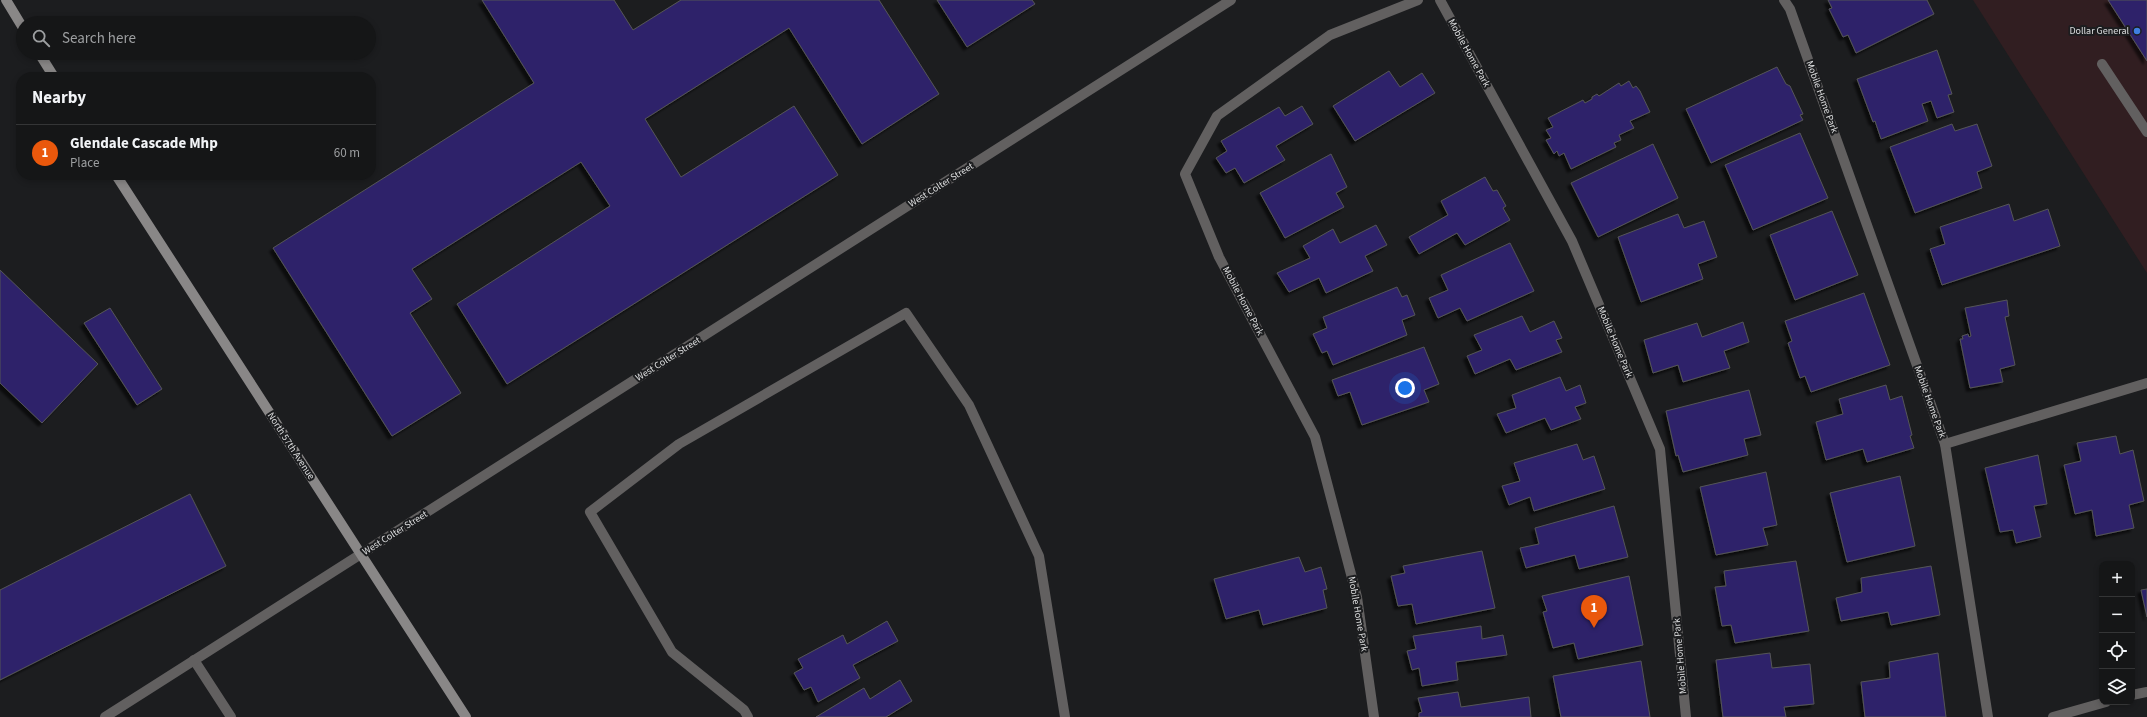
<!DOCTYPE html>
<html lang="en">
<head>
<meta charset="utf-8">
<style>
  :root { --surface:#151617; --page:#1e1f20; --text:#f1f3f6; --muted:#9d9fa1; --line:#343536; --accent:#ea580c }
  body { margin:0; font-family:"Source Sans 3",sans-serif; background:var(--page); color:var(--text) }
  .controls { position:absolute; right:12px; bottom:12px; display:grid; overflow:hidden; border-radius:8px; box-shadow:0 2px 6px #0003 }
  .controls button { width:36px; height:36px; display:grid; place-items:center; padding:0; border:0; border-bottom:1px solid var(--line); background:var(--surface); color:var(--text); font:20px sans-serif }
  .you { position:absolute; left:1405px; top:388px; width:14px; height:14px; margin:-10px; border:3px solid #fff; border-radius:50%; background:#1a73e8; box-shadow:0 0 0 6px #1a73e833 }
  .badge { display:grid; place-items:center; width:26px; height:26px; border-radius:50%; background:var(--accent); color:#fff; font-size:13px; font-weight:700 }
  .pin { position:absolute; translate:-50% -33px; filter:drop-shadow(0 1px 2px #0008) }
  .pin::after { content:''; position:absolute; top:21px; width:14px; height:12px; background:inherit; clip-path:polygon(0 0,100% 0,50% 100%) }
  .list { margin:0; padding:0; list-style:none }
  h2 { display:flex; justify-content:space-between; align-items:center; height:52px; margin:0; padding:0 16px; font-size:17px }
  h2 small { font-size:13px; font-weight:400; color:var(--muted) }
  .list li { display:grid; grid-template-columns:26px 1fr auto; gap:12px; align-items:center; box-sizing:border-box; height:56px; padding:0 16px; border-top:1px solid var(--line) }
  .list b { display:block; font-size:15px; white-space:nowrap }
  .list p { margin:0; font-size:13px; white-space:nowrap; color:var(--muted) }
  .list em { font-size:13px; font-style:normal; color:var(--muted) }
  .icon { flex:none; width:22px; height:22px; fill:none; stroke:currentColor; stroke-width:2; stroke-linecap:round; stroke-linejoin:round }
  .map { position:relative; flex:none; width:2147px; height:717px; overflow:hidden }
  .search { position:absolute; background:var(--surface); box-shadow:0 2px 6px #0003; left:16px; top:16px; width:360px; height:44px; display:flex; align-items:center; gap:10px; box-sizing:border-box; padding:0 14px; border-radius:22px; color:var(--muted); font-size:15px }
  .panel { position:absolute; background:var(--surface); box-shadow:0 2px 6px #0003; left:16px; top:72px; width:360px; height:108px; border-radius:16px }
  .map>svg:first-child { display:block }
</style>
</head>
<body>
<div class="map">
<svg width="2147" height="717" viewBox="0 0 2147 717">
  <defs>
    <filter id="shadow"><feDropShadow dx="-3.5" dy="3.5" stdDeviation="1" flood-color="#0009"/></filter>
  </defs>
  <rect width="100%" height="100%" fill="#1c1d1f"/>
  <polygon fill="#311e21" points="1973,0 2147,0 2147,273"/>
  <g fill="#2e236b" stroke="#555557" filter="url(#shadow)">
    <polygon points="482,0 614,0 633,30 681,0 879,0 939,94 862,144 789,28 645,119 681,177 794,106 838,175 507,384 457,304 610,206 581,162 412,269 432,299 410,313 461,393 392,436 273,248 534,83"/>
    <polygon points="937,0 1032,0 1035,4 967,47"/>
    <polygon points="1828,0 1927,0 1934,14 1856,53 1848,35 1843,37 1829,9 1832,8"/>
    <polygon points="2108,0 2147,0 2147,61"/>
    <polygon points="1937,50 1952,94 1948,95 1954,112 1937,118 1931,101 1922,104 1928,121 1881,139 1875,121 1873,122 1857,79"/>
    <polygon points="1777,67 1786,84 1790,86 1803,114 1800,115 1803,120 1711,163 1686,109"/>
    <polygon points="1389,71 1400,87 1422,73 1435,93 1355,141 1333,106"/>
    <polygon points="1629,81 1633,88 1636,86 1640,91 1650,112 1630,121 1634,128 1619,135 1621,140 1614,143 1616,147 1571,169 1564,153 1559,156 1557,151 1554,154 1546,140 1551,138 1546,130 1553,127 1548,118 1583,100 1585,103 1592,99 1592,97 1597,94 1599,96 1619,83 1621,86"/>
    <polygon points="1302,106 1313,124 1276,146 1285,160 1244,183 1235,168 1226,173 1216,158 1227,151 1221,141 1279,107 1285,116"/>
    <polygon points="1952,124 1955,131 1977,124 1992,166 1977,172 1982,188 1915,213 1890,147"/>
    <polygon points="1800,133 1828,198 1753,230 1725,165"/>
    <polygon points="1653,144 1678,198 1598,237 1571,183"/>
    <polygon points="1331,154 1347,187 1336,193 1344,207 1285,238 1260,193"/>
    <polygon points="1485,177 1493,191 1497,190 1506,206 1503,208 1510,220 1465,245 1457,233 1419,254 1409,237 1448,215 1441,201"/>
    <polygon points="2009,204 2014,221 2048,209 2060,246 1942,285 1930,249 1945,244 1940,227"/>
    <polygon points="1832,211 1858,275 1795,300 1770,235"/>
    <polygon points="1678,214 1684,228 1704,221 1717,257 1698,264 1703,279 1641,302 1618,237"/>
    <polygon points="1376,225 1387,245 1365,256 1373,271 1326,293 1319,278 1289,292 1277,273 1310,258 1303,246 1333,229 1340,243"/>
    <polygon points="1510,243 1534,291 1467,321 1460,308 1438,318 1429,298 1448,290 1441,275"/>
    <polygon points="0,270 98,364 42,423 0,383"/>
    <polygon points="1397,287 1402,297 1407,295 1415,315 1402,320 1407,335 1333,365 1327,351 1322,353 1313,334 1327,328 1323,317"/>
    <polygon points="1864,293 1890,365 1811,392 1805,376 1800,378 1788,343 1792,341 1785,321"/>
    <polygon points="2007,300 2009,316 2005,317 2015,365 2000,369 2003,382 1970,388 1960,339 1963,339 1962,336 1968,334 1969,337 1971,336 1965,308"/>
    <polygon points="110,308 162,389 137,405 84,323"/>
    <polygon points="1522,316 1530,332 1554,321 1562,338 1556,340 1562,352 1516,370 1510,359 1475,374 1467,356 1482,350 1474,335"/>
    <polygon points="1743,322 1749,342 1724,351 1730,368 1683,382 1678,365 1653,373 1644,340 1697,323 1702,337"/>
    <polygon points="1424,347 1439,384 1424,390 1429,402 1362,425 1350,392 1338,396 1332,380"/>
    <polygon points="1560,377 1566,391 1580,385 1586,403 1575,407 1581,419 1551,430 1545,418 1506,433 1497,414 1516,408 1512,395"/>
    <polygon points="1886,385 1890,400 1902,396 1912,435 1910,436 1914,448 1867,462 1863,449 1826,460 1816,422 1843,414 1839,399"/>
    <polygon points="1749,390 1761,435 1744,439 1748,455 1683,472 1678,455 1676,456 1666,411"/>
    <polygon points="2116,436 2120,454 2133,450 2144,501 2129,505 2134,528 2096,536 2092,510 2075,514 2064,465 2081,461 2077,443"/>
    <polygon points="1577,444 1583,460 1594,456 1605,489 1534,511 1530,497 1509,505 1502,486 1520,481 1514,463"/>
    <polygon points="2038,455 2047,504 2034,506 2041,537 2016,543 2013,530 2000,532 1985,468"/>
    <polygon points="1766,472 1777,525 1763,528 1768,545 1716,555 1700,487"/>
    <polygon points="1900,476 1915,546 1847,562 1830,493"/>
    <polygon points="190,494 226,566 0,680 0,590"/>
    <polygon points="1614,506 1628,557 1579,569 1575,555 1526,568 1520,548 1539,544 1535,528"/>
    <polygon points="1482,551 1495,608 1416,624 1412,604 1398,606 1391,576 1405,573 1403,566"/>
    <polygon points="1299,557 1305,572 1321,567 1327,589 1323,590 1327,608 1263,625 1259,610 1226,619 1214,579"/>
    <polygon points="1796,561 1809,631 1735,643 1731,625 1722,626 1715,587 1726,586 1724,571"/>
    <polygon points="1931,566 1940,615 1891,625 1888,612 1841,621 1836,598 1862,592 1861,578"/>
    <polygon points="1629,576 1643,645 1578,659 1574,643 1553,648 1543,612 1547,611 1542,596"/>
    <polygon points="2147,589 2147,617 2141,590"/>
    <polygon points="887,621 898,641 853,665 860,678 818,702 811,687 804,690 794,673 803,668 798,659 843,635 847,644"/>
    <polygon points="1481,626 1482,639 1503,635 1507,655 1456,662 1458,680 1422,686 1419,668 1412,670 1407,651 1416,649 1413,636"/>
    <polygon points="1770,653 1772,668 1810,664 1814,704 1784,707 1786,717 1723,717 1716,660"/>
    <polygon points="1938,653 1946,717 1865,717 1861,682 1890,678 1889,662"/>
    <polygon points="1641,661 1650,717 1561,717 1553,676"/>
    <polygon points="900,680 912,701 886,717 816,717 864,688 870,699"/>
    <polygon points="1458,692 1461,707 1529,697 1531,717 1419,717 1419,713 1422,712 1418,698"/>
  </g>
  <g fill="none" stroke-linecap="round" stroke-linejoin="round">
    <g stroke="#626060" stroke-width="10">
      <polyline points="1440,0 1572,241 1660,449 1686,717"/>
      <polyline points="1784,0 1790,9 1945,444 1988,717"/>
      <polyline points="2102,64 2147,132"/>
      <polyline points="1945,444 2147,383"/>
      <polyline points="194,660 231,717"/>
      <polyline points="2132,695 2147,692"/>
      <polyline points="748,717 744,710 672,652 590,512 679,444 906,313 969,405 1039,556 1065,717"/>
      <polyline points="1374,717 1357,597 1315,437 1219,257 1185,174 1217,116 1330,35 1418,0"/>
      <polyline points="2053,717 2106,702"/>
    </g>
    <polyline stroke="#626060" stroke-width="10" points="105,717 1231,0"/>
    <g stroke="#898787" stroke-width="10">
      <polyline points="6,0 23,28"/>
      <polyline points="39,53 54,77"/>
      <polyline points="116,175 466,717"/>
    </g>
  </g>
  <circle fill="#3f7fe0" stroke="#1c1d1f" stroke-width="1.5" cx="2137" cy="31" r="4"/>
  <g text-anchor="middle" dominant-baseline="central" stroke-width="4" stroke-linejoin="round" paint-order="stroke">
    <g font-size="10" fill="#dddedf" stroke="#1c1d1f" text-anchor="end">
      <text x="2129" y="31">Dollar General</text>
    </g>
    <g font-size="10" fill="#dddedf" stroke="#1c1d1f">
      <text transform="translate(1469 53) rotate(61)">Mobile Home Park</text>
      <text transform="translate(1822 97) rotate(70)">Mobile Home Park</text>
      <text transform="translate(941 185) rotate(-32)">West Colter Street</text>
      <text transform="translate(1243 301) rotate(62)">Mobile Home Park</text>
      <text transform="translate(1615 342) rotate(67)">Mobile Home Park</text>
      <text transform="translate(668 359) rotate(-32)">West Colter Street</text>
      <text transform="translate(1930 402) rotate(70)">Mobile Home Park</text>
      <text transform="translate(291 446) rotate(57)">North 57th Avenue</text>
      <text transform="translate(395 533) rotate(-32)">West Colter Street</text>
      <text transform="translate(1358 614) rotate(80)">Mobile Home Park</text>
      <text transform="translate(1680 656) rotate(-95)">Mobile Home Park</text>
    </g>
  </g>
</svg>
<div class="controls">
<button>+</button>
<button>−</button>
<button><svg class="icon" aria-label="locate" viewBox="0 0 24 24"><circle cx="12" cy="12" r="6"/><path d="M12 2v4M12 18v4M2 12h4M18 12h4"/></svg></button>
<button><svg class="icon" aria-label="layers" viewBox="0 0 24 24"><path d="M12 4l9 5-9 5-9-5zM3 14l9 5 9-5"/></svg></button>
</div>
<div class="you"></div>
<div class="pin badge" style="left:1594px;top:628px">1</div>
<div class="search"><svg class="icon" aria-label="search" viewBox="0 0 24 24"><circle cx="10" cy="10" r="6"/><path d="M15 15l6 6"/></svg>Search here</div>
<section class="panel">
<h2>Nearby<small></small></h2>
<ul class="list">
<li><span class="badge">1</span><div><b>Glendale Cascade Mhp</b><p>Place</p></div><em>60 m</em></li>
</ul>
</section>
</div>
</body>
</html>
